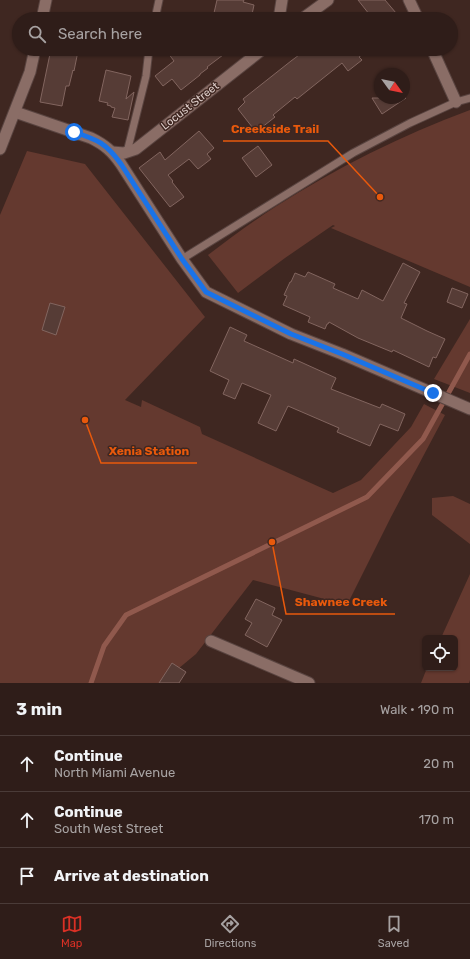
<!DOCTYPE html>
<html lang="en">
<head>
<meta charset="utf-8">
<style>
  :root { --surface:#2f1d19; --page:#372622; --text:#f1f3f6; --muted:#a7a2a2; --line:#4a3b38; --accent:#d93025 }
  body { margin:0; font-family:Rubik,sans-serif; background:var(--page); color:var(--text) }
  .controls { position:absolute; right:12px; bottom:12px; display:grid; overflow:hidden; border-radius:6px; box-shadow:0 1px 3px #0004 }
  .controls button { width:36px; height:36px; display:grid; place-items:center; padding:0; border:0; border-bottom:1px solid var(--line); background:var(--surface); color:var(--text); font:20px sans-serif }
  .compass { position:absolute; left:374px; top:68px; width:36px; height:36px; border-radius:50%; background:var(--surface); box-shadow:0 1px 3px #0004; rotate:123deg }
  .stop { position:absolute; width:12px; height:12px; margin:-9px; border:3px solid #1a73e8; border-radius:50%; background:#fff }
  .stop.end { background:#1a73e8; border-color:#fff; box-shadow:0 1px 4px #0008 }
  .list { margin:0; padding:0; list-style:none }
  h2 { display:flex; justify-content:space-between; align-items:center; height:52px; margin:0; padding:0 16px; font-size:17px }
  h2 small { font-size:13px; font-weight:400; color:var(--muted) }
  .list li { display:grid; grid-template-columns:26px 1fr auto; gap:12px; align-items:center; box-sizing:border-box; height:56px; padding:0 16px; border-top:1px solid var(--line) }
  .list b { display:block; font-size:15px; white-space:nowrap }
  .list p { margin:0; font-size:13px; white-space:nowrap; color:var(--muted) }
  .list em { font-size:13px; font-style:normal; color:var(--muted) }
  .icon { flex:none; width:22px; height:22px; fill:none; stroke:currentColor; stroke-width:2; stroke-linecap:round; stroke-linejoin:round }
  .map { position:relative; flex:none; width:470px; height:683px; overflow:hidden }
  .search { position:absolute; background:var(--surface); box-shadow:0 1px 3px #0004; left:12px; right:12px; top:12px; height:44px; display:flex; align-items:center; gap:10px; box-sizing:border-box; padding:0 14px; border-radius:22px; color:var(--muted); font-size:15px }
  .sheet { height:220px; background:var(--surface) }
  nav { display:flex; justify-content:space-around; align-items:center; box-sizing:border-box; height:56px; border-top:1px solid var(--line); background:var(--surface); font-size:11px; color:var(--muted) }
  nav a { display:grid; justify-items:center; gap:2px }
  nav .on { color:var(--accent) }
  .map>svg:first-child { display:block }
</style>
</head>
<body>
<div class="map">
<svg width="470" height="683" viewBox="0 0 470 683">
  <rect width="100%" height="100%" fill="#3f2721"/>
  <g fill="#64392f">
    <path d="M470,110V287L331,228L335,226L333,225L285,258L238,293L208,255C230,238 252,222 275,207C336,168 402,135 470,110Z"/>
    <polygon points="27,151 85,164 205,317 125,400 141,407 142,400 200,427 202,434 333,493 361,480 411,427 424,404 445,415 391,517 347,605 253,580 196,654 161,683 0,683 0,215"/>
    <polygon points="470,319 470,393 434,379"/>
    <polygon points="453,496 470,504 470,544 432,515 432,498"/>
    <polygon points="470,574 470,680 469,683 421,683 427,668 455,668 455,638 441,638"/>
  </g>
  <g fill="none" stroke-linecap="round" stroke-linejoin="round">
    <polyline stroke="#90594d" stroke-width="5" points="91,683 104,646 126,615 367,497 423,439 470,354"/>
  </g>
  <g fill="#563c36" stroke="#82655f">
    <polygon points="217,0 244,0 243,2 254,5 251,19 238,19 214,13"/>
    <polygon points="358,0 385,0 396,13 388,19 373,19"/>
    <polygon points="51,49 67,49 78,51 74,71 73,70 69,86 66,86 62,106 40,102"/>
    <polygon points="165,49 231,49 207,67 208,68 200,74 200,75 181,90 172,79 163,86 155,76 174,61"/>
    <polygon points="294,49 369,49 359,57 362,60 348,71 342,63 297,99 295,97 273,115 275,117 256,132 238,109 245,102 243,99 291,61 299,55"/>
    <polygon points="106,70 131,76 126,99 134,92 128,120 112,117 115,108 111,107 111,106 107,105 108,103 99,101"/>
    <polygon points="372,98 406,98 382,114"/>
    <polygon points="199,131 214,148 207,154 211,159 198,169 189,159 168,175 173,181 172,182 184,197 170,207 139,168 160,152 165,160"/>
    <polygon points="258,146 272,165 256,177 242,158"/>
    <polygon points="403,263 420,272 404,303 407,304 401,318 427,331 445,339 436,358 433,357 429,367 393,350 392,352 358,338 329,322 328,324 327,324 325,329 308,322 310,317 283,305 287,296 284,295 290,282 291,282 295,273 305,277 308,272 335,284 333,288 358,299 362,290 383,301"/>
    <polygon points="452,288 468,294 462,308 447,302"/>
    <polygon points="50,303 65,307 56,335 42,330"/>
    <polygon points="230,327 247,335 244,341 293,363 294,359 336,378 331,389 380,408 382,404 405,414 398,431 380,424 370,446 337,432 339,428 288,406 276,431 258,423 271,395 242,383 235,399 223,394 229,380 210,371"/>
    <polygon points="256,599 275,608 272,615 282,620 267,647 245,635 252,623 245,619"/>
    <polygon points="172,663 186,672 179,683 159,683"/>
  </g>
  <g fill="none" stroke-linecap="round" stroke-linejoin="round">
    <defs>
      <g id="service">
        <polyline points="155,19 159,0"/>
        <polyline points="127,152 146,76 149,49"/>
        <polyline points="182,259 353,153 410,123 456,102 470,98"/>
      </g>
      <g id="minor">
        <polyline points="409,0 418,19"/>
        <polyline points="42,19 46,0"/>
        <polyline points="279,19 282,0"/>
        <polyline points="302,19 328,0"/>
        <polyline points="432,49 456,102"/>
        <path d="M15,112L91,138C105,145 112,151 121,164L182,259L206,292L291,334L342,354L470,409"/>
        <polyline points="0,149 30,72 35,49"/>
        <polyline points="112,152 124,153 136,149 263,49"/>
        <polyline points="211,641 309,683"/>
      </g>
    </defs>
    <use href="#service" stroke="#594440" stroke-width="9"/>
    <use href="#minor" stroke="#594440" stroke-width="13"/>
    <use href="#service" stroke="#8a6d66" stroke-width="7"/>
    <use href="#minor" stroke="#8a6d66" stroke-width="11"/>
  </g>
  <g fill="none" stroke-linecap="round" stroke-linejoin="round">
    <path stroke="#1a73e8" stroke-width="5" d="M74,132C98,140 106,143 121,164L182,259L206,292L291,334L342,354L433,393"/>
  </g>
  <g text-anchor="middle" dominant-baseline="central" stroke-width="3" stroke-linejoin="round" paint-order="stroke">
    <g font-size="11" fill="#dececa" stroke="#3f2721">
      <text transform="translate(190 106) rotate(-38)">Locust Street</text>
    </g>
  </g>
  <path fill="none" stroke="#e8590c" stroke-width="1.5" d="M380 197L328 141H223M85 420L101 463H197M272 542L286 614H395"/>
  <g fill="#e8590c" stroke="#3f2721" stroke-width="1.5">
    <circle cx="380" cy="197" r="4"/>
    <circle cx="85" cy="420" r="4"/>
    <circle cx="272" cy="542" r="4"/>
  </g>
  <g font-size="12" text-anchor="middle" font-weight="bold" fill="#e8590c" stroke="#3f2721" stroke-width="3" stroke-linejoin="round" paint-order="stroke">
    <text x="275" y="133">Creekside Trail</text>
    <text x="149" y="455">Xenia Station</text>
    <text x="341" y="606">Shawnee Creek</text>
  </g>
</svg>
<div class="controls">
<button><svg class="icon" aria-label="locate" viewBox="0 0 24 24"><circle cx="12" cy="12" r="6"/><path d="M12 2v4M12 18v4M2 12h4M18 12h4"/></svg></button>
</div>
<svg class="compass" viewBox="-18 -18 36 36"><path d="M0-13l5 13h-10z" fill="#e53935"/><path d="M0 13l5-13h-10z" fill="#a7a2a2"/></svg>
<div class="stop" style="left:74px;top:132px"></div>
<div class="stop end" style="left:433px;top:393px"></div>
<div class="search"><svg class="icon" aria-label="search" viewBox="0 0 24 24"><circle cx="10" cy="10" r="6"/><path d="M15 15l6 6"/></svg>Search here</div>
</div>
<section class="sheet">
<h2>3 min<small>Walk · 190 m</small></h2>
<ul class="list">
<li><svg class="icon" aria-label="ahead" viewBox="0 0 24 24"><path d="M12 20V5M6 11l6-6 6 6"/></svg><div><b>Continue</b><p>North Miami Avenue</p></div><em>20 m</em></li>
<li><svg class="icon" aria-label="ahead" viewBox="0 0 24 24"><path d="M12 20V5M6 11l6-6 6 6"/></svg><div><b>Continue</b><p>South West Street</p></div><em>170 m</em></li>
<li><svg class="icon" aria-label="arrive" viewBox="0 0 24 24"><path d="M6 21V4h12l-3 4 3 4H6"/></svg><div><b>Arrive at destination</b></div></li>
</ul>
</section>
<nav>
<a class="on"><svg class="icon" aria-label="map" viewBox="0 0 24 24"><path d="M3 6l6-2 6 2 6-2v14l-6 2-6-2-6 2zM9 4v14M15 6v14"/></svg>Map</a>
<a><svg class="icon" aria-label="directions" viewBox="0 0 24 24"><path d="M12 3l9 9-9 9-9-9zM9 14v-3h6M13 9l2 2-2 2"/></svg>Directions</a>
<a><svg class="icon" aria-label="saved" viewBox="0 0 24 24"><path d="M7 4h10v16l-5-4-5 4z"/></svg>Saved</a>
</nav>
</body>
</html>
